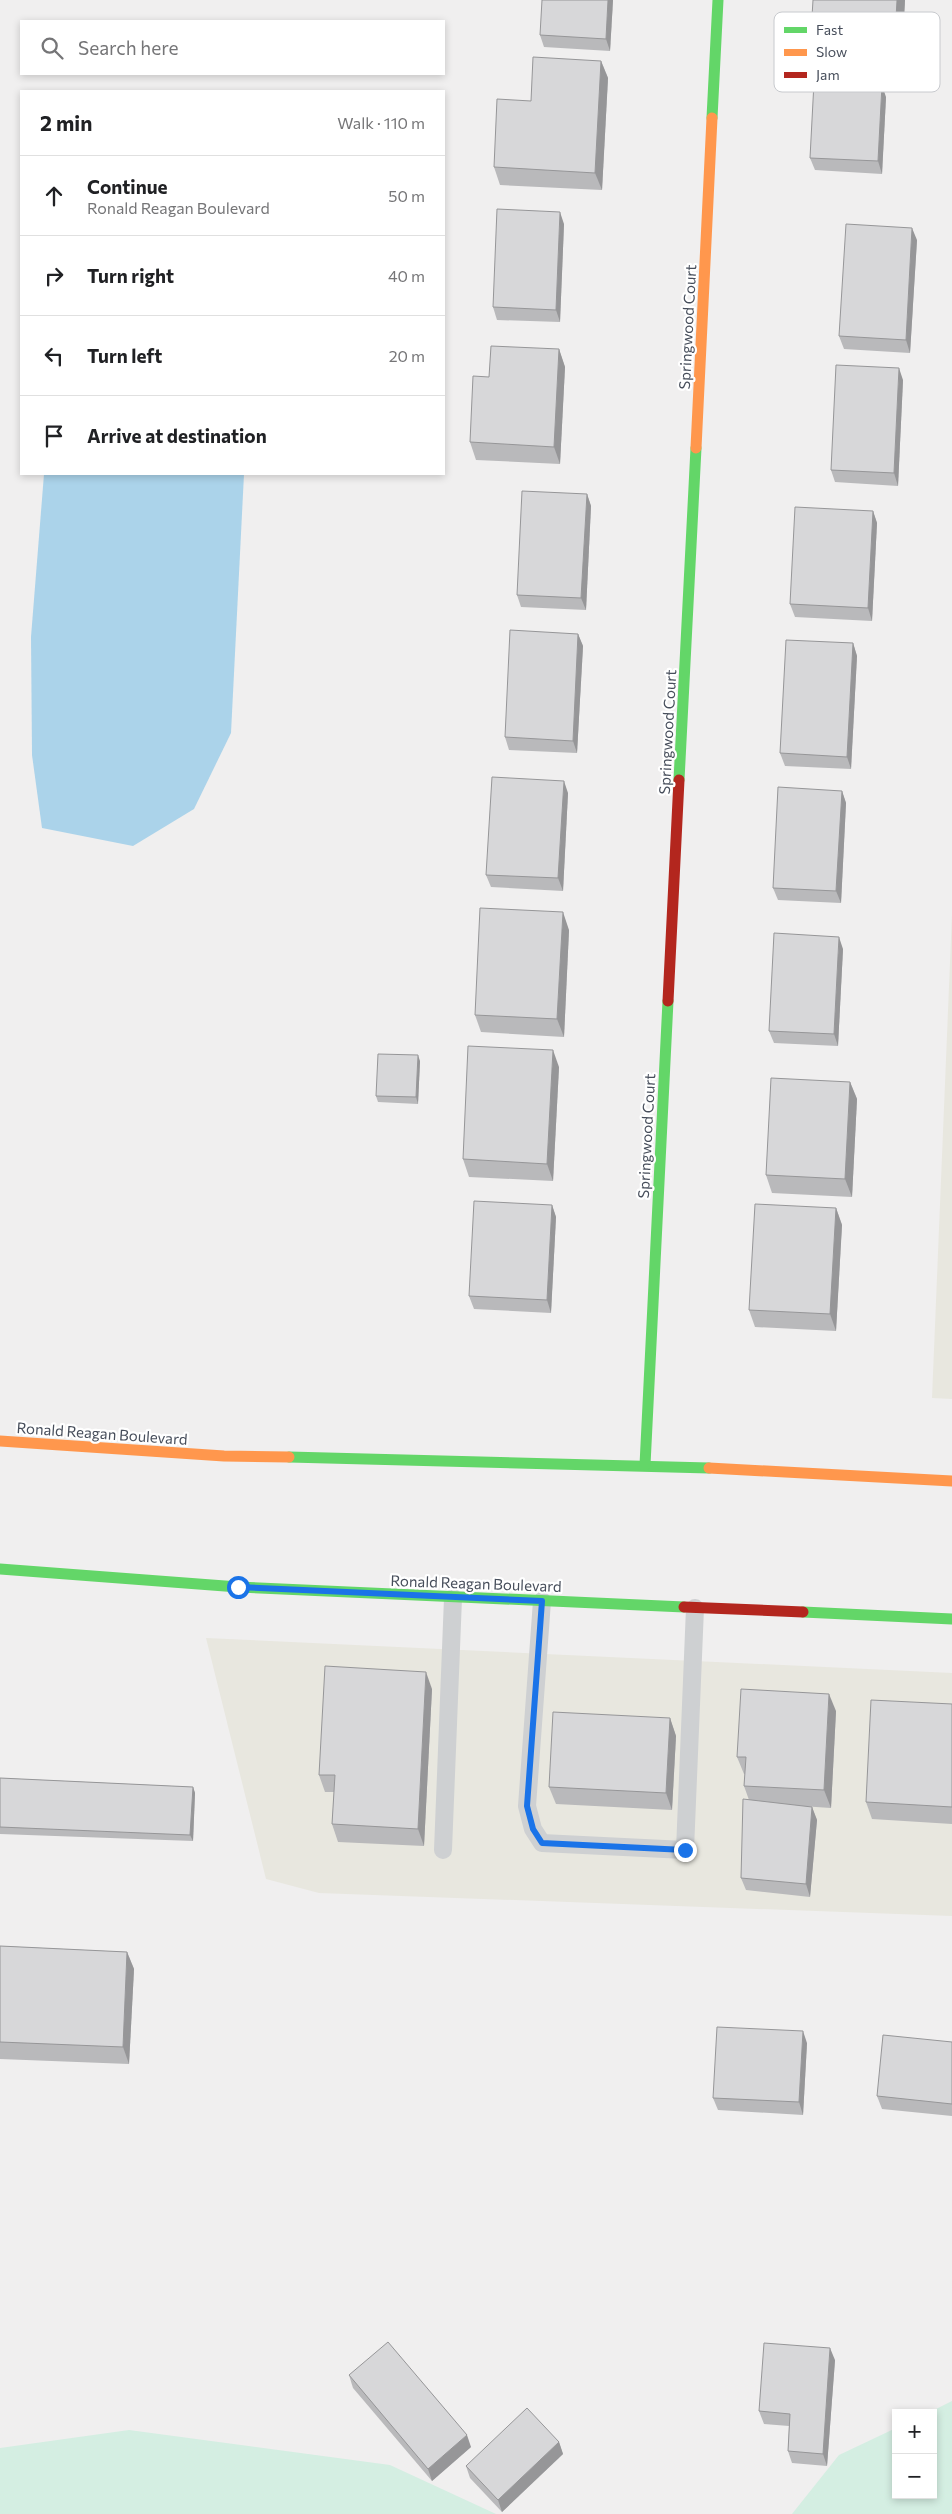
<!DOCTYPE html>
<html lang="en">
<head>
<meta charset="utf-8">
<style>
  :root { --surface:#fff; --page:#f6f6f6; --text:#202124; --muted:#757577; --line:#e0e0e0 }
  body { margin:0; font-family:Commissioner,sans-serif; background:var(--page); color:var(--text) }
  .controls { position:absolute; right:15px; bottom:15px; display:grid; overflow:hidden; border-radius:0px; box-shadow:0 2px 8px #0003 }
  .controls button { width:45px; height:45px; display:grid; place-items:center; padding:0; border:0; border-bottom:1px solid var(--line); background:var(--surface); color:var(--text); font:25px sans-serif }
  .stop { position:absolute; width:15px; height:15px; margin:-11px; border:4px solid #1a73e8; border-radius:50%; background:#fff }
  .stop.end { background:#1a73e8; border-color:#fff; box-shadow:0 1px 5px #0008 }
  .list { margin:0; padding:0; list-style:none }
  h2 { display:flex; justify-content:space-between; align-items:center; height:65px; margin:0; padding:0 20px; font-size:21px }
  h2 small { font-size:16px; font-weight:400; color:var(--muted) }
  .list li { display:grid; grid-template-columns:32px 1fr auto; gap:15px; align-items:center; box-sizing:border-box; height:80px; padding:0 20px; border-top:1px solid var(--line) }
  .list b { display:block; font-size:19px; white-space:nowrap }
  .list p { margin:0; font-size:16px; white-space:nowrap; color:var(--muted) }
  .list em { font-size:16px; font-style:normal; color:var(--muted) }
  .icon { flex:none; width:28px; height:28px; fill:none; stroke:currentColor; stroke-width:2; stroke-linecap:round; stroke-linejoin:round }
  .map { position:relative; flex:none; width:952px; height:2514px; overflow:hidden }
  .search { position:absolute; background:var(--surface); box-shadow:0 2px 8px #0003; left:20px; top:20px; width:425px; height:55px; display:flex; align-items:center; gap:12px; box-sizing:border-box; padding:0 18px; border-radius:0px; color:var(--muted); font-size:19px }
  .panel { position:absolute; background:var(--surface); box-shadow:0 2px 8px #0003; left:20px; top:90px; width:425px; height:385px; border-radius:0px }
  .map>svg:first-child { display:block }
</style>
</head>
<body>
<div class="map">
<svg width="952" height="2514" viewBox="0 0 952 2514">
  <rect width="100%" height="100%" fill="#f0efef"/>
  <g fill="#e8e7df">
    <polygon points="952,914 952,1399 932,1398"/>
    <polygon points="206,1638 952,1673 952,1916 319,1893 266,1879"/>
  </g>
  <g fill="#d4eee2">
    <polygon points="952,2401 952,2514 792,2514 839,2455 896,2428 896,2495 933,2495 933,2413 928,2413"/>
    <polygon points="129,2430 390,2465 496,2514 0,2514 0,2448"/>
  </g>
  <polygon fill="#abd3ea" points="44,474 244,474 231,733 194,809 133,846 42,828 32,755 31,637"/>
  <g fill="none" stroke-linecap="round" stroke-linejoin="round">
    <g stroke="#ced0d2" stroke-width="18">
      <polyline points="542,1601 527,1806 533,1829 542,1843 685,1850 695,1608"/>
      <polyline points="443,1850 453,1598"/>
    </g>
    <g stroke="#63d668" stroke-width="11">
      <polyline points="712,118 718,0"/>
      <polyline points="679,780 696,448"/>
      <polyline points="289,1457 709,1468"/>
      <polyline points="645,1465 668,1001"/>
      <polyline points="0,1569 238,1587 684,1607"/>
      <polyline points="803,1612 952,1619"/>
    </g>
    <g stroke="#ff974d" stroke-width="11">
      <polyline points="696,448 712,118"/>
      <polyline points="0,1441 224,1456 289,1457"/>
      <polyline points="709,1468 952,1481"/>
    </g>
    <g stroke="#b3261e" stroke-width="11">
      <polyline points="668,1001 679,780"/>
      <polyline points="684,1607 803,1612"/>
    </g>
  </g>
  <g fill="#b9b9bb">
    <polygon points="613,0 610,51 544,47 540,35"/>
    <polygon points="905,0 902,55 817,50 811,33"/>
    <polygon points="601,61 608,78 602,190 500,185 494,167 531,101"/>
    <polygon points="886,97 882,174 815,170 810,158"/>
    <polygon points="564,224 560,322 497,320 493,307"/>
    <polygon points="917,240 910,353 844,349 839,336"/>
    <polygon points="559,349 565,367 560,464 476,460 470,442"/>
    <polygon points="903,380 898,486 835,482 831,470"/>
    <polygon points="587,494 591,506 586,610 521,607 517,595"/>
    <polygon points="873,511 877,523 872,621 795,617 790,604"/>
    <polygon points="578,634 583,646 577,753 509,750 505,737"/>
    <polygon points="853,643 857,656 851,769 785,766 780,753"/>
    <polygon points="842,791 846,803 841,903 778,900 773,888"/>
    <polygon points="568,793 563,891 491,887 486,875"/>
    <polygon points="569,930 564,1037 481,1032 475,1015"/>
    <polygon points="843,949 838,1046 774,1043 769,1031"/>
    <polygon points="420,1061 418,1104 378,1102 376,1096"/>
    <polygon points="559,1067 553,1181 469,1177 463,1159"/>
    <polygon points="850,1082 857,1099 852,1197 772,1193 766,1175"/>
    <polygon points="552,1205 556,1217 551,1313 474,1309 469,1296"/>
    <polygon points="836,1208 842,1225 836,1331 755,1327 749,1310"/>
    <polygon points="432,1689 424,1846 338,1842 332,1824 334,1792 325,1792 319,1775"/>
    <polygon points="952,1704 952,1824 872,1819 866,1802"/>
    <polygon points="836,1711 831,1808 801,1806 812,1807 817,1820 810,1897 746,1890 741,1878 749,1800 744,1786 745,1774 744,1774 737,1757"/>
    <polygon points="670,1718 676,1736 672,1810 556,1804 549,1787"/>
    <polygon points="0,1778 193,1787 195,1793 193,1841 0,1834"/>
    <polygon points="0,1946 127,1952 134,1969 129,2064 0,2059"/>
    <polygon points="952,2042 952,2116 882,2109 877,2096"/>
    <polygon points="807,2043 803,2115 718,2110 713,2098"/>
    <polygon points="835,2360 827,2466 792,2463 788,2451 789,2426 764,2424 759,2411"/>
    <polygon points="349,2375 471,2447 432,2481 353,2388"/>
    <polygon points="559,2442 563,2454 502,2512 470,2478 466,2466"/>
  </g>
  <g fill="#969698">
    <polygon points="608,0 613,0 610,51 606,39"/>
    <polygon points="897,0 905,0 902,55 895,37"/>
    <polygon points="601,61 608,78 602,190 595,173"/>
    <polygon points="882,85 886,97 882,174 878,161"/>
    <polygon points="560,212 564,224 560,322 556,310"/>
    <polygon points="912,228 917,240 910,353 906,340"/>
    <polygon points="559,349 565,367 560,464 554,447"/>
    <polygon points="899,368 903,380 898,486 894,473"/>
    <polygon points="587,494 591,506 586,610 581,598"/>
    <polygon points="873,511 877,523 872,621 868,608"/>
    <polygon points="578,634 583,646 577,753 573,741"/>
    <polygon points="853,643 857,656 851,769 847,757"/>
    <polygon points="564,781 568,793 563,891 558,878"/>
    <polygon points="842,791 846,803 841,903 836,891"/>
    <polygon points="563,912 569,930 564,1037 557,1019"/>
    <polygon points="839,937 843,949 838,1046 834,1034"/>
    <polygon points="553,1050 559,1067 553,1181 547,1164"/>
    <polygon points="418,1055 420,1061 418,1104 416,1097"/>
    <polygon points="850,1082 857,1099 852,1197 845,1179"/>
    <polygon points="552,1205 556,1217 551,1313 547,1300"/>
    <polygon points="836,1208 842,1225 836,1331 830,1314"/>
    <polygon points="426,1672 432,1689 424,1846 418,1829"/>
    <polygon points="829,1694 836,1711 831,1808 824,1790"/>
    <polygon points="670,1718 676,1736 672,1810 666,1793"/>
    <polygon points="193,1787 195,1793 193,1841 190,1835"/>
    <polygon points="812,1807 817,1820 810,1897 806,1884"/>
    <polygon points="127,1952 134,1969 129,2064 123,2047"/>
    <polygon points="803,2031 807,2043 803,2115 799,2102"/>
    <polygon points="830,2348 835,2360 827,2466 823,2454"/>
    <polygon points="467,2435 471,2447 432,2481 428,2469"/>
    <polygon points="559,2442 563,2454 502,2512 498,2500"/>
  </g>
  <g fill="#d7d7d9" stroke="#969698">
    <polygon points="542,0 608,0 606,39 540,35"/>
    <polygon points="813,0 897,0 895,37 811,33"/>
    <polygon points="533,57 601,61 595,173 494,167 497,99 531,101"/>
    <polygon points="814,82 882,85 878,161 810,158"/>
    <polygon points="497,209 560,212 556,310 493,307"/>
    <polygon points="846,224 912,228 906,340 839,336"/>
    <polygon points="491,346 559,349 554,447 470,442 473,376 489,377"/>
    <polygon points="836,365 899,368 894,473 831,470"/>
    <polygon points="522,491 587,494 581,598 517,595"/>
    <polygon points="795,507 873,511 868,608 790,604"/>
    <polygon points="510,630 578,634 573,741 505,737"/>
    <polygon points="786,640 853,643 847,757 780,753"/>
    <polygon points="492,777 564,781 558,878 486,875"/>
    <polygon points="778,787 842,791 836,891 773,888"/>
    <polygon points="480,908 563,912 557,1019 475,1015"/>
    <polygon points="774,933 839,937 834,1034 769,1031"/>
    <polygon points="468,1046 553,1050 547,1164 463,1159"/>
    <polygon points="378,1054 418,1055 416,1097 376,1096"/>
    <polygon points="771,1078 850,1082 845,1179 766,1175"/>
    <polygon points="474,1201 552,1205 547,1300 469,1296"/>
    <polygon points="755,1204 836,1208 830,1314 749,1310"/>
    <polygon points="325,1666 426,1672 418,1829 332,1824 335,1775 319,1775"/>
    <polygon points="741,1689 829,1694 824,1790 744,1786 746,1757 737,1757"/>
    <polygon points="871,1700 952,1704 952,1807 866,1802"/>
    <polygon points="553,1712 670,1718 666,1793 549,1787"/>
    <polygon points="0,1778 193,1787 190,1835 0,1827"/>
    <polygon points="743,1799 812,1807 806,1884 741,1878"/>
    <polygon points="0,1946 127,1952 123,2047 0,2042"/>
    <polygon points="717,2027 803,2031 799,2102 713,2098"/>
    <polygon points="883,2035 952,2042 952,2104 877,2096"/>
    <polygon points="388,2342 467,2435 428,2469 349,2375"/>
    <polygon points="764,2343 830,2348 823,2454 788,2451 790,2414 759,2411"/>
    <polygon points="527,2408 559,2442 498,2500 466,2466"/>
  </g>
  <g fill="none" stroke-linecap="round" stroke-linejoin="round">
    <polyline stroke="#1a73e8" stroke-width="6" points="238,1587 542,1601 527,1806 533,1829 542,1843 685,1850"/>
  </g>
  <g text-anchor="middle" dominant-baseline="central" stroke-width="4.5" stroke-linejoin="round" paint-order="stroke">
    <g font-size="15" fill="#474e5b" stroke="#fff">
      <text transform="translate(687 327) rotate(-87)">Springwood Court</text>
      <text transform="translate(667 732) rotate(-87)">Springwood Court</text>
      <text transform="translate(646 1136) rotate(-87)">Springwood Court</text>
      <text transform="translate(102 1433) rotate(4)">Ronald Reagan Boulevard</text>
      <text transform="translate(476 1583) rotate(2)">Ronald Reagan Boulevard</text>
    </g>
  </g>
  <rect x="774" y="12" width="166" height="80" rx="8" fill="#fff" stroke="#c8cace" stroke-width="1"/>
  <rect x="784" y="27" width="23" height="6" fill="#63d668"/>
  <rect x="784" y="49" width="23" height="7" fill="#ff974d"/>
  <rect x="784" y="72" width="23" height="6" fill="#b3261e"/>
  <g font-size="14" fill="#474e5b">
    <text x="816" y="35">Fast</text>
    <text x="816" y="57">Slow</text>
    <text x="816" y="80">Jam</text>
  </g>
</svg>
<div class="controls">
<button>+</button>
<button>−</button>
</div>
<div class="stop" style="left:238px;top:1587px"></div>
<div class="stop end" style="left:685px;top:1850px"></div>
<div class="search"><svg class="icon" aria-label="search" viewBox="0 0 24 24"><circle cx="10" cy="10" r="6"/><path d="M15 15l6 6"/></svg>Search here</div>
<section class="panel">
<h2>2 min<small>Walk · 110 m</small></h2>
<ul class="list">
<li><svg class="icon" aria-label="ahead" viewBox="0 0 24 24"><path d="M12 20V5M6 11l6-6 6 6"/></svg><div><b>Continue</b><p>Ronald Reagan Boulevard</p></div><em>50 m</em></li>
<li><svg class="icon" aria-label="right" viewBox="0 0 24 24"><path d="M7 20v-9h11M14 6l5 5-5 5"/></svg><div><b>Turn right</b></div><em>40 m</em></li>
<li><svg class="icon" aria-label="left" viewBox="0 0 24 24"><path d="M17 20v-9H6M10 6l-5 5 5 5"/></svg><div><b>Turn left</b></div><em>20 m</em></li>
<li><svg class="icon" aria-label="arrive" viewBox="0 0 24 24"><path d="M6 21V4h12l-3 4 3 4H6"/></svg><div><b>Arrive at destination</b></div></li>
</ul>
</section>
</div>
</body>
</html>
